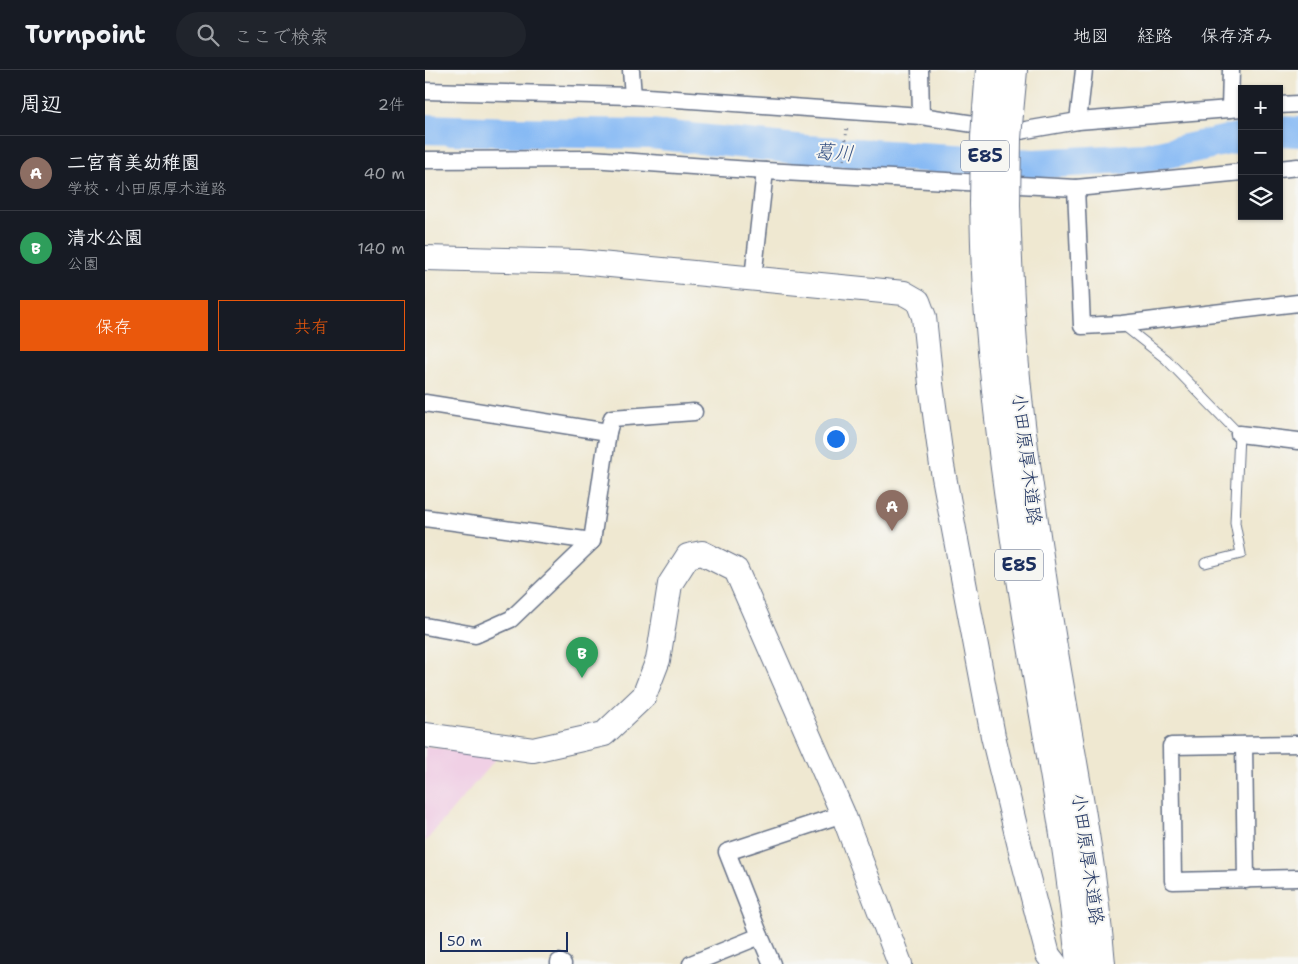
<!DOCTYPE html>
<html lang="ja">
<head>
<meta charset="utf-8">
<style>
  :root { --surface:#171b24; --page:#20242c; --text:#f1f3f6; --muted:#9ea1a6; --line:#363941; --accent:#ea580c }
  body { margin:0; font-family:"Shantell Sans","Klee One",sans-serif; background:var(--page); color:var(--text) }
  .controls { position:absolute; right:15px; top:15px; display:grid; overflow:hidden; border-radius:0px; box-shadow:0 1px 4px #0004 }
  .controls button { width:45px; height:45px; display:grid; place-items:center; padding:0; border:0; border-bottom:1px solid var(--line); background:var(--surface); color:var(--text); font:25px sans-serif }
  .scale { position:absolute; left:15px; bottom:12px; width:128px; box-sizing:border-box; padding-left:5px; border:2px solid #1b2f5e; border-top:0; font-size:14px; line-height:18px; white-space:nowrap; color:#1b2f5e; -webkit-text-stroke:4px #f6f6f2; paint-order:stroke }
  .you { position:absolute; left:410px; top:368px; width:18px; height:18px; margin:-12px; border:4px solid #fff; border-radius:50%; background:#1a73e8; box-shadow:0 0 0 8px #1a73e833 }
  .badge { display:grid; place-items:center; width:32px; height:32px; border-radius:50%; background:var(--accent); color:#fff; font-size:16px; font-weight:700 }
  .pin { position:absolute; translate:-50% -41px; filter:drop-shadow(0 1px 2px #0008) }
  .pin::after { content:''; position:absolute; top:26px; width:18px; height:15px; background:inherit; clip-path:polygon(0 0,100% 0,50% 100%) }
  .list { margin:0; padding:0; list-style:none }
  h2 { display:flex; justify-content:space-between; align-items:center; height:65px; margin:0; padding:0 20px; font-size:21px }
  h2 small { font-size:16px; font-weight:400; color:var(--muted) }
  .list li { display:grid; grid-template-columns:32px 1fr auto; gap:15px; align-items:center; box-sizing:border-box; height:75px; padding:0 20px; border-top:1px solid var(--line) }
  .list b { display:block; font-size:19px; white-space:nowrap }
  .list p { margin:0; font-size:16px; white-space:nowrap; color:var(--muted) }
  .list em { font-size:16px; font-style:normal; color:var(--muted) }
  .actions { display:flex; gap:10px; padding:15px 20px }
  .actions a { flex:1; padding:11px 0; border:1px solid var(--accent); border-radius:0px; text-align:center; font-size:18px; color:var(--accent) }
  .actions .main { background:var(--accent); color:#fff }
  .icon { flex:none; width:28px; height:28px; fill:none; stroke:currentColor; stroke-width:2; stroke-linecap:round; stroke-linejoin:round }
  .map { position:relative; flex:none; width:873px; height:894px; overflow:hidden }
  header { display:flex; align-items:center; gap:30px; box-sizing:border-box; height:70px; padding:0 25px; background:var(--surface); border-bottom:1px solid var(--line) }
  header strong { font-size:24px }
  nav { display:flex; gap:28px; margin-inline-start:auto; font-size:18px }
  .search { width:350px; height:45px; background:var(--page); display:flex; align-items:center; gap:12px; box-sizing:border-box; padding:0 18px; border-radius:28px; color:var(--muted); font-size:19px }
  main { display:flex }
  aside { flex:1; background:var(--surface) }
  .map>svg:first-child { display:block }
</style>
</head>
<body>
<header>
<strong>Turnpoint</strong>
<div class="search"><svg class="icon" aria-label="search" viewBox="0 0 24 24"><circle cx="10" cy="10" r="6"/><path d="M15 15l6 6"/></svg>ここで検索</div>
<nav><a>地図</a><a>経路</a><a>保存済み</a></nav>
</header>
<main>
<aside>
<h2>周辺<small>2件</small></h2>
<ul class="list">
<li><span class="badge" style="background:#8d6e63">A</span><div><b>二宮育美幼稚園</b><p>学校 · 小田原厚木道路</p></div><em>40 m</em></li>
<li><span class="badge" style="background:#2e9e5b">B</span><div><b>清水公園</b><p>公園</p></div><em>140 m</em></li>
</ul>
<div class="actions"><a class="main">保存</a><a>共有</a></div>
</aside>
<div class="map">
<svg width="873" height="894" viewBox="0 0 873 894">
  <rect width="100%" height="100%" fill="#f6f6f2"/>
  <filter id="ink" filterUnits="userSpaceOnUse"><feTurbulence type="fractalNoise" baseFrequency=".02" numOctaves="2"/><feDisplacementMap in="SourceGraphic" scale="10" xChannelSelector="R" yChannelSelector="G"/><feConvolveMatrix kernelMatrix="1 2 1 2 8 2 1 2 1" color-interpolation-filters="sRGB"/></filter>
  <filter id="wash" filterUnits="userSpaceOnUse"><feTurbulence type="fractalNoise" baseFrequency=".0096" numOctaves="4" result="noise"/><feDisplacementMap in="SourceGraphic" scale="20" xChannelSelector="R" yChannelSelector="G"/><feGaussianBlur stdDeviation="1.12" result="paint"/><feColorMatrix in="noise" values="0 0 0 0 0 0 0 0 0 0 0 0 0 0 0 0 0 1.4 0 .05"/><feComposite in="paint" operator="in"/></filter>
  <g filter="url(#wash)">
    <rect width="100%" height="100%" fill="#efe8d1"/>
    <polygon fill="#f0d0e5" points="0,676 73,686 0,772"/>
    <g fill="none" stroke-linecap="round" stroke-linejoin="round">
      <g stroke="#87baf4" stroke-width="30">
        <polyline points="0,59 87,62 226,64 381,80 609,94 720,88 817,67"/>
        <polyline points="854,61 873,62"/>
      </g>
    </g>
  </g>
  <g filter="url(#ink)">
    <g fill="none" stroke-linecap="round" stroke-linejoin="round">
      <defs>
        <polyline id="lane" points="698,255 741,289 814,364 810,453 816,484 780,493"/>
        <g id="street">
          <polyline points="206,0 208,26"/>
          <polyline points="495,0 496,46"/>
          <polyline points="659,0 653,51 817,38"/>
          <polyline points="0,21 208,26 496,46 595,61 653,51"/>
          <polyline points="854,35 873,34"/>
          <polyline points="805,39 806,0"/>
          <polyline points="0,90 166,89 340,101 651,118 817,102"/>
          <polyline points="854,99 873,97"/>
          <polyline points="651,118 657,256 697,254 873,233"/>
          <polyline points="328,208 340,101"/>
          <polyline points="0,333 183,362"/>
          <polyline points="814,364 873,371"/>
          <polyline points="0,448 167,471"/>
          <polyline points="0,556 50,565 86,549 167,471 183,362 187,348 269,342"/>
          <polyline points="873,674 746,676 748,811 873,808"/>
          <polyline points="819,675 821,810"/>
          <polyline points="335,866 347,894"/>
          <polyline points="134,894 134,892 138,894"/>
          <polyline points="266,894 335,866 302,782 418,744"/>
        </g>
        <g id="secondary">
          <polyline points="0,188 154,192 479,223 493,231 499,247 506,314 517,396 568,666 597,785 623,885 630,894"/>
          <polyline points="0,665 108,680 179,664 219,626 233,590 245,514 263,486 277,483 311,500 418,744 475,894"/>
        </g>
        <g id="highway">
          <polyline points="562,39 565,0"/>
          <polyline points="584,43 588,0"/>
          <path d="M559,134C560,167 560,201 563,234C571,336 584,439 601,540C620,658 645,775 655,894"/>
          <path d="M581,135C583,208 587,281 596,354C603,414 612,473 621,533C639,653 666,772 676,894"/>
        </g>
      </defs>
      <use href="#lane" stroke="#657086" stroke-width="11"/>
      <use href="#street" stroke="#657086" stroke-width="19"/>
      <use href="#secondary" stroke="#657086" stroke-width="26"/>
      <use href="#highway" stroke="#657086" stroke-width="30"/>
      <polyline stroke="#657086" stroke-width="3" stroke-dasharray="1 4" stroke-linecap="butt" points="419,90 422,56"/>
      <use href="#lane" stroke="#fff" stroke-width="9"/>
      <use href="#street" stroke="#fff" stroke-width="16"/>
      <use href="#secondary" stroke="#fff" stroke-width="24"/>
      <use href="#highway" stroke="#fff" stroke-width="28"/>
      <defs>
        <g id="highway-bridge">
          <polyline points="559,134 560,67 562,39"/>
          <polyline points="581,135 582,69 584,43"/>
        </g>
      </defs>
      <use href="#highway-bridge" stroke="#657086" stroke-width="30" stroke-linecap="butt"/>
      <use href="#highway-bridge" stroke="#fff" stroke-width="28"/>
    </g>
  </g>
  <g text-anchor="middle" dominant-baseline="central" stroke-width="4" stroke-linejoin="round" paint-order="stroke">
    <g fill="#f6f6f2" stroke="#5d6b8a" stroke-width="1">
      <rect x="536" y="70.5" width="48" height="31" rx="4"/>
      <rect x="570" y="479.5" width="48" height="31" rx="4"/>
    </g>
    <g font-size="18" font-weight="bold" fill="#1b2f5e">
      <text x="560" y="86">E85</text>
      <text x="594" y="495">E85</text>
    </g>
    <g font-size="19" fill="#1b2f5e" stroke="#f6f6f2">
      <text transform="translate(602 389) rotate(83)">小田原厚木道路</text>
      <text transform="translate(663 789) rotate(82)">小田原厚木道路</text>
    </g>
    <g font-size="20" font-style="italic" fill="#365284" stroke="#f6f6f2">
      <text transform="translate(409 82) rotate(4)">葛川</text>
    </g>
  </g>
</svg>
<div class="controls">
<button>+</button>
<button>−</button>
<button><svg class="icon" aria-label="layers" viewBox="0 0 24 24"><path d="M12 4l9 5-9 5-9-5zM3 14l9 5 9-5"/></svg></button>
</div>
<div class="scale">50 m</div>
<div class="you"></div>
<div class="pin badge" style="left:467px;top:461px;background:#8d6e63">A</div>
<div class="pin badge" style="left:157px;top:608px;background:#2e9e5b">B</div>
</div>
</main>
</body>
</html>
